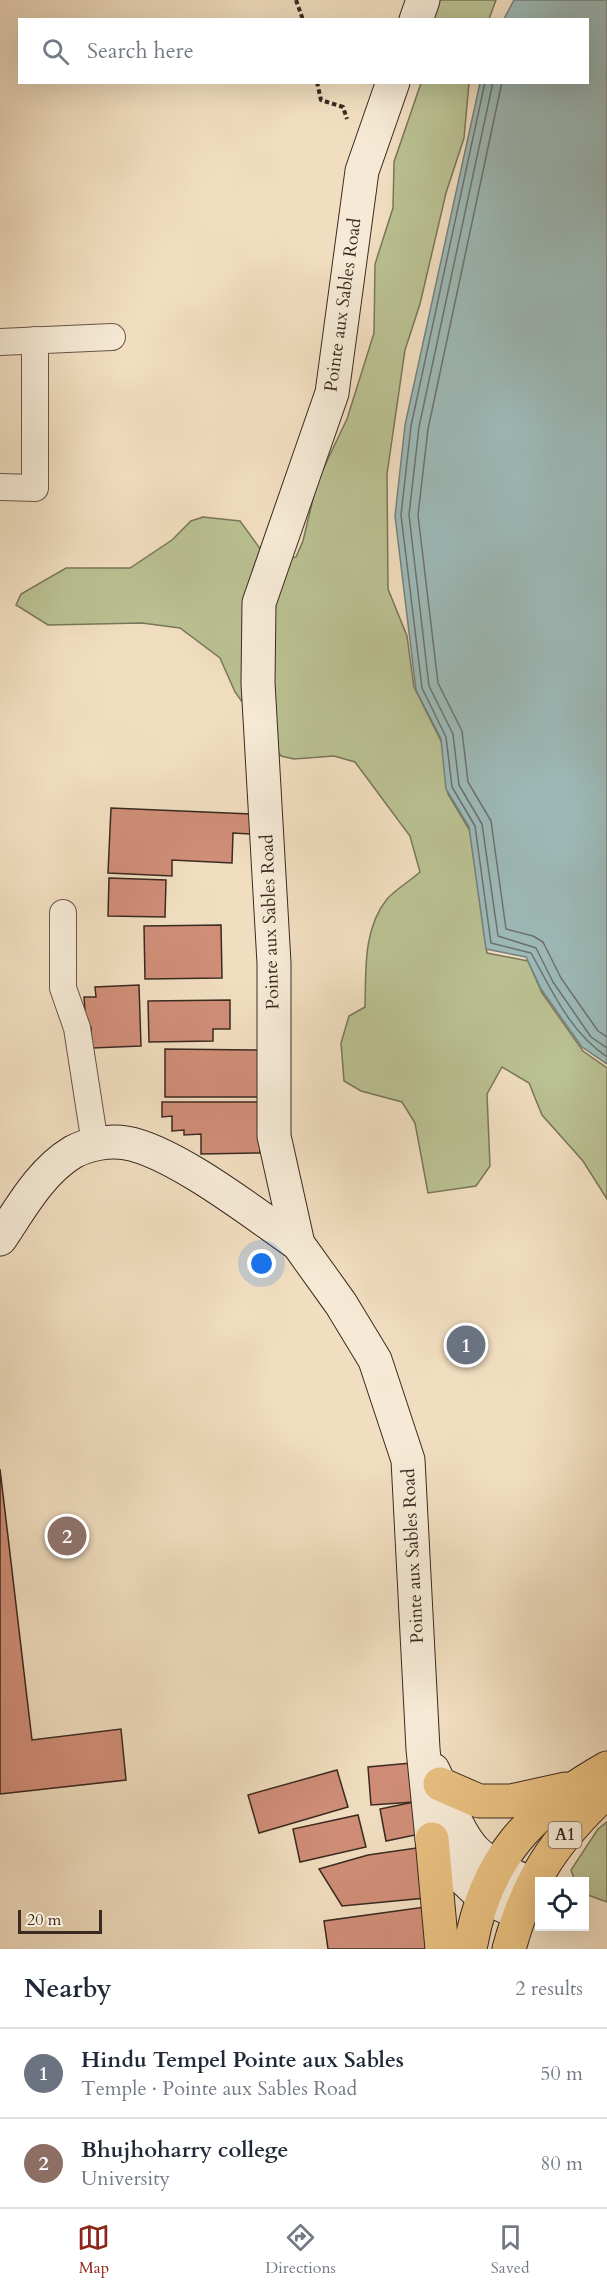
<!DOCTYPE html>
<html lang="en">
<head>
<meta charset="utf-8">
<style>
  :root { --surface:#fff; --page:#f6f6f7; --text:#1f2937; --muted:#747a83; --line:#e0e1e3; --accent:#8f2418 }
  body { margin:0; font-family:Cardo,serif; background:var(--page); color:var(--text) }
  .controls { position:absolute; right:18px; bottom:18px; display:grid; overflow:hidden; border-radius:0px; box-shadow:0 6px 24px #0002 }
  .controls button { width:54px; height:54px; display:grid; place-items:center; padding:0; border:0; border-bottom:2px solid var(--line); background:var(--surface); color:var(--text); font:30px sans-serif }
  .scale { position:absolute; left:18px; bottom:15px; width:84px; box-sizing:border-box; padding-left:6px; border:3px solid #3b2a21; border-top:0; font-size:16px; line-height:21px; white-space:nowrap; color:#3b2a21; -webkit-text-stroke:4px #f6ead6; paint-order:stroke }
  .you { position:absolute; left:262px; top:1264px; width:21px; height:21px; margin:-15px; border:4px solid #fff; border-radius:50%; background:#1a73e8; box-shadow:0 0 0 9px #1a73e833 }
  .badge { display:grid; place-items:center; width:39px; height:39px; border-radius:50%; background:var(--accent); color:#fff; font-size:20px; font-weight:700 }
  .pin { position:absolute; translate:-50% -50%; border:3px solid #fff; box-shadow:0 2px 6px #0006 }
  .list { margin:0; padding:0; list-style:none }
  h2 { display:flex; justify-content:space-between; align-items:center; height:78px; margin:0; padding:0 24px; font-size:26px }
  h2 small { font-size:20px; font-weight:400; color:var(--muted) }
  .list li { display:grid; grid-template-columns:39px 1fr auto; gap:18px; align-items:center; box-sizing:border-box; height:90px; padding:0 24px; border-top:2px solid var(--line) }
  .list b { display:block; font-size:22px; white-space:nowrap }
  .list p { margin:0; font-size:20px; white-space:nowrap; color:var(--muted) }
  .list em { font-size:20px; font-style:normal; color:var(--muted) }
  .icon { flex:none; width:33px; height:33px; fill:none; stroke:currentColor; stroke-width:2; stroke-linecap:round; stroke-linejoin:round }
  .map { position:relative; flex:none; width:607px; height:1949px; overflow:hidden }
  .search { position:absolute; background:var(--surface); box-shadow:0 6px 24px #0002; left:18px; right:18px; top:18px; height:66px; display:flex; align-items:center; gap:15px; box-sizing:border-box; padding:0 21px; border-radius:0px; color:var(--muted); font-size:22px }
  .sheet { height:258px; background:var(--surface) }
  nav { display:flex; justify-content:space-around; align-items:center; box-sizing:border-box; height:84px; border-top:2px solid var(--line); background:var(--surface); font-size:16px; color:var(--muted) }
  nav a { display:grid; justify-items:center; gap:3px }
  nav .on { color:var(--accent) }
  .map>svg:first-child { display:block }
</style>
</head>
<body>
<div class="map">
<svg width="607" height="1949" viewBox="0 0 607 1949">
  <rect width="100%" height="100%" fill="#f1dec0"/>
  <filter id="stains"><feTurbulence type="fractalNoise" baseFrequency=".00333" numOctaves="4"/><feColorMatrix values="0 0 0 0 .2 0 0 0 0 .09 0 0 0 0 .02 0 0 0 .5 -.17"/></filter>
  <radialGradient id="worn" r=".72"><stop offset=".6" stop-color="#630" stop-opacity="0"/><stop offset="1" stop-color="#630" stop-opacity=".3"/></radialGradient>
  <g fill="#bac192" stroke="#7a765a" stroke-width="1.5">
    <polygon points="437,0 496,0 489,19 434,20"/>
    <path d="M421,83H469L464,138L446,193L420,304L405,350L387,474L388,589L407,636L414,687L442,743L448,794L470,831L487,953L528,961L542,993L583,1051L607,1068V1199L583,1161L542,1115L529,1083L502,1067L487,1094L490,1166L476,1186L428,1193L415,1123L402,1102L361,1091L344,1081L341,1043L349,1016L365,1007C366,970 363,929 387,899C396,889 410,881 420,872L410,836L355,762L334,756L294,759L281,756L235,692L220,658L180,628L142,623L48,625L16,605L21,594L66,568H130L172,540L191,521L203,517L240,521L269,561L296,557L303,541L317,482L347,419L374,333L375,264L393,208L394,162Z"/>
    <polygon points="607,1822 607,1902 585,1894 584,1882 575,1881 571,1870 598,1829"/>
  </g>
  <polygon fill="#9dbbba" stroke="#76817d" stroke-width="1.5" points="514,0 607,0 607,1064 582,1047 541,989 526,957 486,949 469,827 446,789 441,739 416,690 395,516 405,425 480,83 588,82 588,20 504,19"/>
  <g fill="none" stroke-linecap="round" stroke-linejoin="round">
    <g stroke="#6c726e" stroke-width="1.5">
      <path d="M485,82L411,426L401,515L422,688L446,737L452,787L475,826L491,943L531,953C553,992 569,1031 607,1057"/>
      <polyline points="493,82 419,427 409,515 429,686 453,734 459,785 482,824 498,936 536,948 553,982 591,1037 607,1048"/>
      <polyline points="502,82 428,429 418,515 438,683 462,731 468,782 491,821 506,929 533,936 543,942 561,978 598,1031 607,1037"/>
    </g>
  </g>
  <g fill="#d08e78" stroke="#3b2a21" stroke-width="1.5">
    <polygon points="111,808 251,814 250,834 233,833 232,863 172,860 172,876 108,873"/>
    <polygon points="109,878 166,880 165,917 108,916"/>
    <polygon points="221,925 222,978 145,979 144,926"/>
    <polygon points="139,985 141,1046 92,1048 91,1027 86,1025 84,997 96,997 95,987"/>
    <polygon points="230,1000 230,1029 213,1029 213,1041 149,1042 148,1001"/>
    <polygon points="165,1049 259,1050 259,1097 165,1097"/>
    <polygon points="162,1102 260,1102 260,1153 201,1154 201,1134 184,1135 184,1130 172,1131 172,1116 162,1117"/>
    <polygon points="0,1469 32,1740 121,1729 126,1780 0,1794"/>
    <polygon points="411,1763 414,1802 371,1805 368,1767"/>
    <polygon points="337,1770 348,1807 259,1833 248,1795"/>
    <polygon points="414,1802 420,1834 386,1841 380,1809"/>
    <polygon points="358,1815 366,1847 300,1862 293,1829"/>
    <polygon points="423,1847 426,1898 342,1906 319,1869 368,1855"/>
    <polygon points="425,1907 432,1949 328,1949 324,1921"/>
  </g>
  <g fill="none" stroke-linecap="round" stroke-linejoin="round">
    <defs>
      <g id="street">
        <polyline points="0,342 112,337"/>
        <polyline points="0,487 35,488 35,340"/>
        <polyline points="63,913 63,988 77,1028 95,1144"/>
      </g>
      <g id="secondary">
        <polyline points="416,20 423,0"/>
        <polyline points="393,82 362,171 332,393 259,603 258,683 274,963 274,1136 298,1244 341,1304 375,1360 408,1460 423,1749 432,1839 444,1860 482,1896 519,1913"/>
        <path d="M0,1239C21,1208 40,1172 73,1152C88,1144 109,1140 126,1143C174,1151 256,1215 298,1244"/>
        <path d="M433,1770C446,1795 455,1829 474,1850C490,1866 511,1875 531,1884"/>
      </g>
      <g id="primary">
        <polyline points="440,1784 479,1801 511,1801 565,1789"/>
        <polyline points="432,1839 442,1949"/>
        <path d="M470,1949C485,1859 529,1812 607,1768"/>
        <path d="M509,1949C528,1879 554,1841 607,1791"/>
      </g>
    </defs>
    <use href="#street" stroke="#685749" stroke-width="28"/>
    <use href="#secondary" stroke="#3b2a21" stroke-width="35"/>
    <use href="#primary" stroke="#3b2a21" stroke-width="35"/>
    <g stroke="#3b2a21" stroke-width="4" stroke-dasharray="4.5 3" stroke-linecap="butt">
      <polyline points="296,0 303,20"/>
      <polyline points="317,82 321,100 343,107 347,119"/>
    </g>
    <use href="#street" stroke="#f6ead6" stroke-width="26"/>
    <use href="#secondary" stroke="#f6ead6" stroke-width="33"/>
    <use href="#primary" stroke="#e8bf80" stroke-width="33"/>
  </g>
  <g text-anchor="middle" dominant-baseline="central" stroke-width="6" stroke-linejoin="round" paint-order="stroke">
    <rect fill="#f6ead6" stroke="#736457" stroke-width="1.5" x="548.5" y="1822" width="33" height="26" rx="4.5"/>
    <g font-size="16" font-weight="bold" fill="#3b2a21">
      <text x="565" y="1835">A1</text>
    </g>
    <g font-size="18" fill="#3b2a21" stroke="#f6ead6">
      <text transform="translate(343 305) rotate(-82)">Pointe aux Sables Road</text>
      <text transform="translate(270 922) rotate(-92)">Pointe aux Sables Road</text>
      <text transform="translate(413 1556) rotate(-93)">Pointe aux Sables Road</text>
    </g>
  </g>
  <rect width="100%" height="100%" filter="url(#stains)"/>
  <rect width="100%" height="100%" fill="url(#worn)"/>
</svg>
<div class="controls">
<button><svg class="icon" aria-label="locate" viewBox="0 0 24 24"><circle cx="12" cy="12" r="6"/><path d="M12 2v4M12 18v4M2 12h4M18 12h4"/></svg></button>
</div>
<div class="scale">20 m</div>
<div class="you"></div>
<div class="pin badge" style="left:466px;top:1345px;background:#6b7280">1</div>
<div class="pin badge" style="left:67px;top:1536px;background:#8d6e63">2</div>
<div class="search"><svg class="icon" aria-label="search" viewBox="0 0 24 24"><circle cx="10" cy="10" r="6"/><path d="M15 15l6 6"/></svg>Search here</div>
</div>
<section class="sheet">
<h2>Nearby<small>2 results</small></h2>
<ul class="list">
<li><span class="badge" style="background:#6b7280">1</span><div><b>Hindu Tempel Pointe aux Sables</b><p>Temple · Pointe aux Sables Road</p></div><em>50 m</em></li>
<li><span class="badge" style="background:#8d6e63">2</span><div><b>Bhujhoharry college</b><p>University</p></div><em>80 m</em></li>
</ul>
</section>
<nav>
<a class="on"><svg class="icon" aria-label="map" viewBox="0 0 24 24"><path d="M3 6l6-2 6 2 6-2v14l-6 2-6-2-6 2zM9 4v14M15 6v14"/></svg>Map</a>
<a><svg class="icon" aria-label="directions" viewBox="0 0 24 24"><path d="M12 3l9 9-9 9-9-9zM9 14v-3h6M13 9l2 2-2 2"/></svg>Directions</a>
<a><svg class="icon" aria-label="saved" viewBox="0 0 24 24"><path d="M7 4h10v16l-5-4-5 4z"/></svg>Saved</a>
</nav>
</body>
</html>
